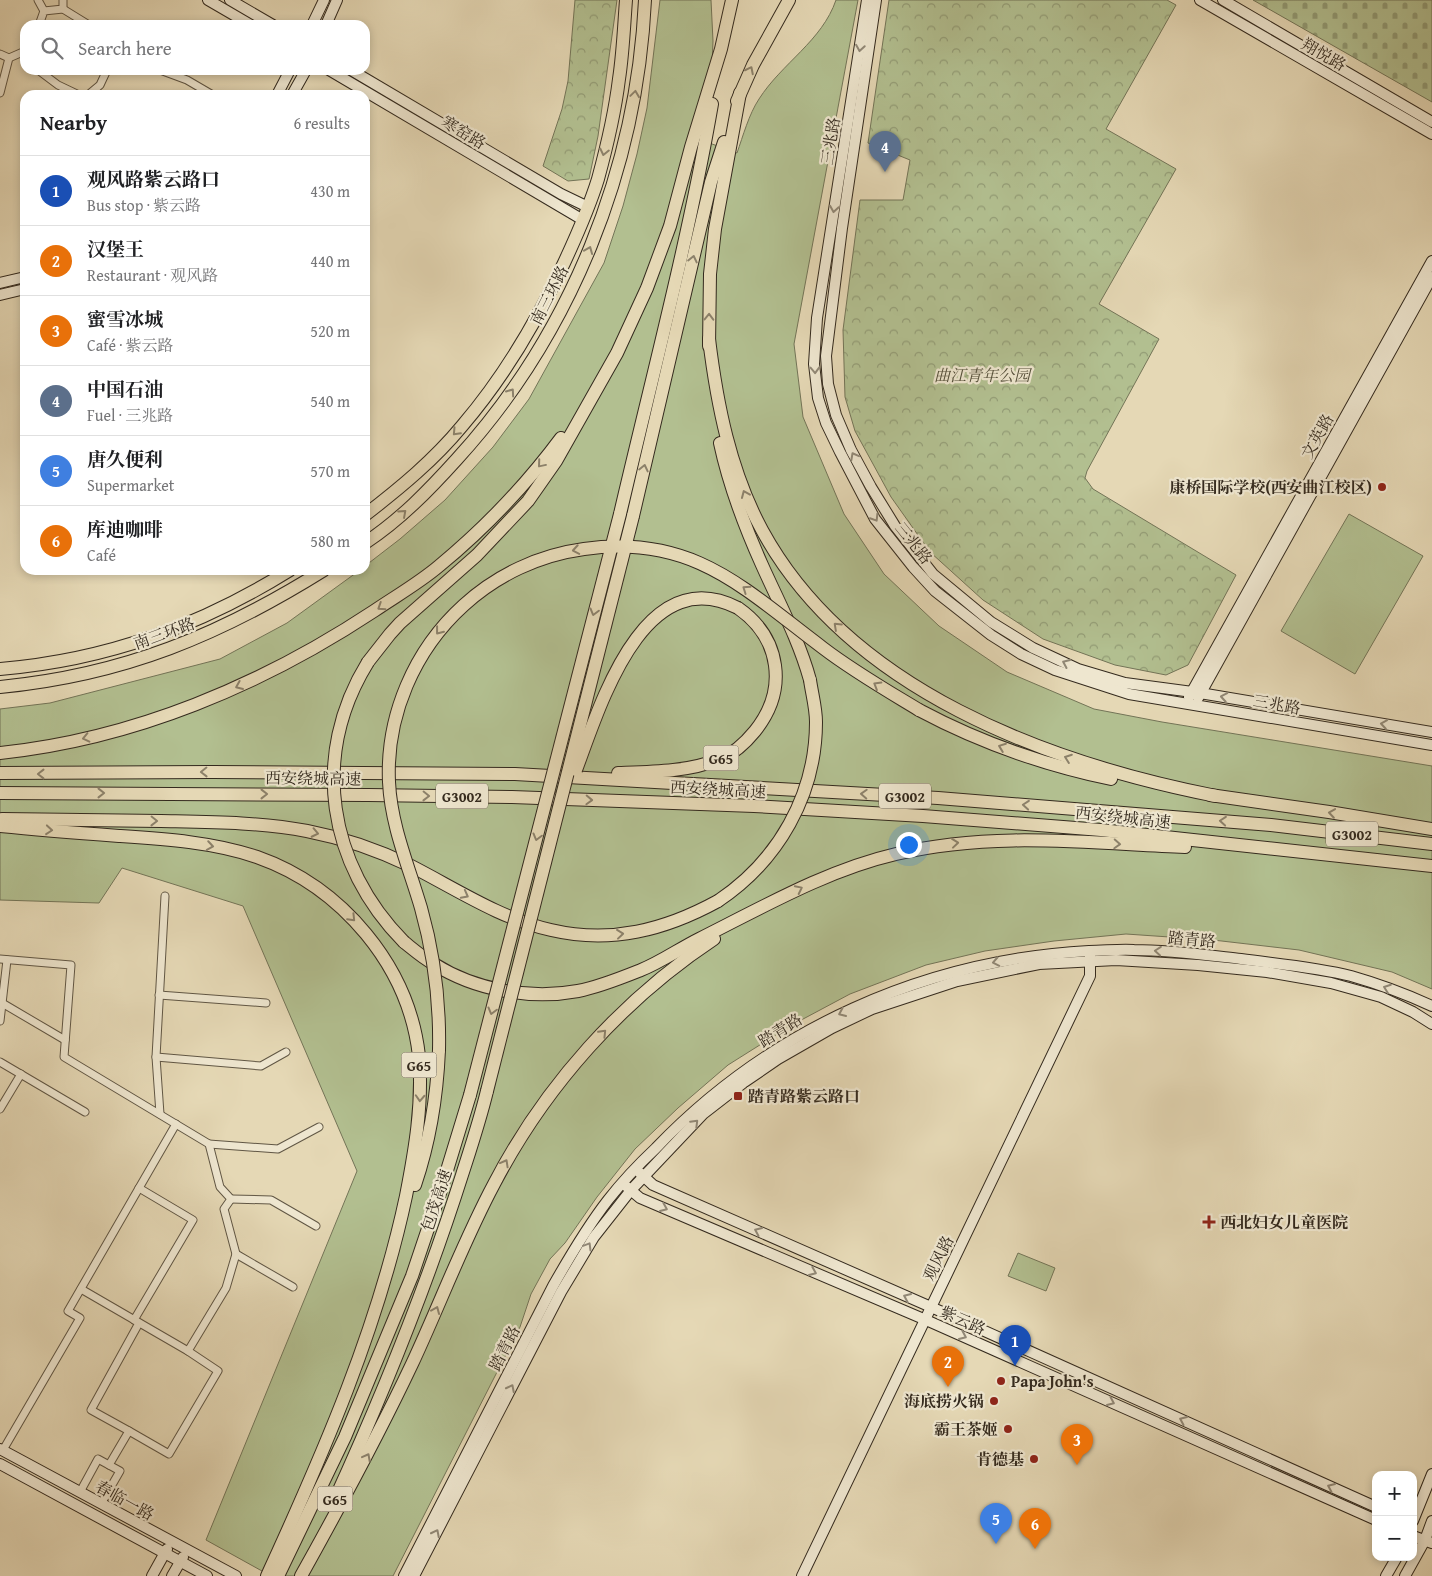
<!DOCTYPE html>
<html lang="en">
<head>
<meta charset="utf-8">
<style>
  :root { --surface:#fff; --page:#f6f6f6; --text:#202124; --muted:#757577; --line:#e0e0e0; --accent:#111827 }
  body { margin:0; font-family:"Gentium Book Plus","Noto Serif SC",serif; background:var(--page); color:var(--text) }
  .controls { position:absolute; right:15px; bottom:15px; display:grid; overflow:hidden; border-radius:10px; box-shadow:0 2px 8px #0003 }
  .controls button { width:45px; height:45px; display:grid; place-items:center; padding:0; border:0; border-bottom:1px solid var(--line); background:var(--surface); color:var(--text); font:25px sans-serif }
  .you { position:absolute; left:908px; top:844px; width:18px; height:18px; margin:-12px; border:4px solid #fff; border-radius:50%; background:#1a73e8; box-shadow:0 0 0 8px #1a73e833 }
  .badge { display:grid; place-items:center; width:32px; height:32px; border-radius:50%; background:var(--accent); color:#fff; font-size:16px; font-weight:700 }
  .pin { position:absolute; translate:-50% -41px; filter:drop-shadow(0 1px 2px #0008) }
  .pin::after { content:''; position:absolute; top:26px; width:18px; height:15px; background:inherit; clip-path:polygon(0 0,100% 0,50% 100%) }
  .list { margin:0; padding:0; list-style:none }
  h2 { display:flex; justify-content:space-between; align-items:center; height:65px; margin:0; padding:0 20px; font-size:21px }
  h2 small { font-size:16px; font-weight:400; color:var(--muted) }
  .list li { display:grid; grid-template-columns:32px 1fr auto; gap:15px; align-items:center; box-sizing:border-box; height:70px; padding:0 20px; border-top:1px solid var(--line) }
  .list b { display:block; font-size:19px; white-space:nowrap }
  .list p { margin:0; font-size:16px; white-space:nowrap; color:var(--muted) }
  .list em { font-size:16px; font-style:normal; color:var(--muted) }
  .icon { flex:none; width:28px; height:28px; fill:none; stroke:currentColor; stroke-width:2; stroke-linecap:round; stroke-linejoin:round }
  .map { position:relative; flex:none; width:1432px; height:1576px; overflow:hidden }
  .search { position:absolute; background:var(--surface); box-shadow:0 2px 8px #0003; left:20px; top:20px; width:350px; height:55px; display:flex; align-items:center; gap:12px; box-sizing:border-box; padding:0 18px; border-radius:15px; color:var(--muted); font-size:19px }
  .panel { position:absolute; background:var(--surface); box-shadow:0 2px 8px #0003; left:20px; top:90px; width:350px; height:485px; border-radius:15px }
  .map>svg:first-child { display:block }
</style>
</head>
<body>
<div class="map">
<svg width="1432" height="1576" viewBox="0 0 1432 1576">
  <defs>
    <pattern id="cemetery-stones" width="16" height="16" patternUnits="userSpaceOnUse" patternTransform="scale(1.25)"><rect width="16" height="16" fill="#b2bf90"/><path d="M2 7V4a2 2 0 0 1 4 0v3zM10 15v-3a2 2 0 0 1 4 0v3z" fill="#929b75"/></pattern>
    <pattern id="park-crowns" width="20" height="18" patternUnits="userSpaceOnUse" patternTransform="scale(1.25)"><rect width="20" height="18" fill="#b2bf90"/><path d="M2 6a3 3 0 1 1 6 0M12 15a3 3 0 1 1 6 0" fill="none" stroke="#929b75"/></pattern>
  </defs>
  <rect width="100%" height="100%" fill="#e5d8b5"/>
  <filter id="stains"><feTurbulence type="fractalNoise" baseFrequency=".004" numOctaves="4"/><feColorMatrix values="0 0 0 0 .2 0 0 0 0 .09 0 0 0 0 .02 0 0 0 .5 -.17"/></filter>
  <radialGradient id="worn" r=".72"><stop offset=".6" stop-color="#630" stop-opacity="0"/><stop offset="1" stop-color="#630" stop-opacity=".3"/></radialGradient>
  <g fill="#b2bf90" stroke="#737457">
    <path d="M660,0H711L713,41L712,67L690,136L737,153C743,136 749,114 759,99C782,63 822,41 836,0H858L794,344L803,417L844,514L884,574L939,626L1007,672L1094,709L1162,722L1432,766V989L1392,972L1299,950L1213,940L1126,934L1054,941L985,951L926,965L850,994L790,1026L728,1065L678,1108L635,1149L597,1197L565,1243L550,1259L531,1294L520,1327L393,1576H271L206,1540L357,1171L243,906L122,868L99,903L0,900V709L50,703L220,659L287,623L360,570H365V566L400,539L445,500L493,447L529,399L604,263L623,206L637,154L647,108Z"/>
    <polygon points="1349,514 1423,556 1355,674 1281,631"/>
    <polygon points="1018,1253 1055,1268 1046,1291 1008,1276"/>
  </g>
  <polygon fill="url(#cemetery-stones)" stroke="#737457" points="1253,0 1432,0 1432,102"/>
  <g fill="url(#park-crowns)" stroke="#737457">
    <polygon points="575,0 617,0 598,136 589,179 568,181 543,166 562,109 568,81"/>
    <polygon points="889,0 1167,0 1176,5 1106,129 1176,169 1099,304 1159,339 1087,471 1085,478 1093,489 1236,575 1188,665 1166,675 1115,665 1043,639 983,600 930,552 891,497 855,431 845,397 843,330 860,200 903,200 910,160 868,143"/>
  </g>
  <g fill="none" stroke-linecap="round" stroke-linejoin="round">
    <defs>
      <g id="street">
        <polyline points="38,0 44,11"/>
        <polyline points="63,9 89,25"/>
        <polyline points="39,25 44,11 63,9 63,0"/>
        <polyline points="0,54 9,58"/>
        <polyline points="38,70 58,85 79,95"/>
        <polyline points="160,70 187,80 211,94"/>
        <polyline points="0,93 9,58 25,51"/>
        <polyline points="88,95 100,85 107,70"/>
        <polyline points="0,959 71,965 64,1057 209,1144 220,1187 231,1199 224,1209 236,1254 226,1288 188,1351 218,1371 169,1454 129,1431 109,1465 98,1459 80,1492"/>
        <polyline points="159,995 266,1003"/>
        <polyline points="2,1003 65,1040"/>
        <polyline points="0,1021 7,960"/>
        <polyline points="156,1057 261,1066 286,1052"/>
        <polyline points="0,1062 85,1112"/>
        <polyline points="0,1109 21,1074"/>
        <polyline points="160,1114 156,1057 165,896"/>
        <polyline points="209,1144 278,1149 319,1127"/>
        <polyline points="231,1199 271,1200 316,1226"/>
        <polyline points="236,1254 293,1287"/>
        <polyline points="81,1289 188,1351"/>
        <polyline points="134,1320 193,1220 139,1188"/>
        <polyline points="129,1431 91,1410 139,1323"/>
        <polyline points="3,1450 80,1318 68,1311 176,1124"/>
        <polyline points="101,1504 120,1471 109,1465"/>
      </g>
      <g id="secondary">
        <polyline points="208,0 251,25"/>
        <polyline points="230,0 273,25"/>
        <polyline points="867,0 817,318 814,364 818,398 826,423 840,452 875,519 913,567 935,591 991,635 1021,654 1055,670 1129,694 1432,745"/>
        <polyline points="876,0 842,228 826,356 828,384 836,415 851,450 871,487 895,526 933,574 991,622 1033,648 1078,669 1125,683 1200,693 1432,732"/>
        <polyline points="1200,0 1432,134"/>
        <polyline points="1223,0 1432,122"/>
        <polyline points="312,25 324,0"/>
        <polyline points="326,25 337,0"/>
        <polyline points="329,70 583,220"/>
        <polyline points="351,70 561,194 588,207"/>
        <polyline points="277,95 290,70"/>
        <polyline points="292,95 306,70"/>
        <polyline points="0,283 25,277"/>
        <polyline points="0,295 25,289"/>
        <polyline points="1189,697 1432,261"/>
        <polyline points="1198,698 1432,277"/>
        <polyline points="640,1173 653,1185 931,1307 1376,1507"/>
        <polyline points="627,1187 640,1198 926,1320 1376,1520"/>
        <polyline points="0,1449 236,1576"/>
        <polyline points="0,1464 207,1576"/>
        <polyline points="1413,1521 1432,1474"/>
        <polyline points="1413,1536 1432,1543"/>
        <polyline points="152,1576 167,1549"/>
        <polyline points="172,1576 183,1557"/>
        <path d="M404,1576L553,1286C570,1256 587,1227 608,1200C622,1182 639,1164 656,1148C770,1029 924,960 1089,951C1104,951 1119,949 1134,950C1170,950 1206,955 1241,959C1277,964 1315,967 1351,976C1379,984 1406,994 1432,1006"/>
        <polyline points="414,1576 561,1292 594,1237 631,1190 703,1114 743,1083 778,1059 832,1028 872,1009 957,981 1039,964 1116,960 1198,965 1267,972 1331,983 1381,997 1413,1012 1432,1024"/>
        <polyline points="802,1576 1090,976 1090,955"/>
        <polyline points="1386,1576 1397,1557"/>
        <polyline points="1405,1576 1425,1540 1432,1521"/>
      </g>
      <g id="highway">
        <polyline points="737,101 753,65 789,0"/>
        <path d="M709,339C717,404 730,471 762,530C849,690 1048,763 1216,796"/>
        <polyline points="709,346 710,274 715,229 740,93"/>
        <path d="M720,443C729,485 744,525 762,565C779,603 799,640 810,680"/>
        <path d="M620,514C652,377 688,242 712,104"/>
        <path d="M365,515C400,488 434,460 462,426C504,377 537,321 564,263C577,235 589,208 598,179C607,146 615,112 619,79C623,53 624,26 626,0"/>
        <polyline points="633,516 711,182 724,142"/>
        <path d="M365,543C400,520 429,490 457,459C571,334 637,169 645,0"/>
        <polyline points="368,662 390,634 400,623 477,555 528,501 556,461 617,353 647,288 670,226 691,147 721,49 732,0"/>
        <path d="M0,669C107,660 200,626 290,570"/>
        <path d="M0,687C124,675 220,635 324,570"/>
        <path d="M919,710C979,742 1044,765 1111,779"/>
        <path d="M0,753C134,739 262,685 374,611C396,596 419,583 439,566C485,528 526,485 561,438"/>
        <polyline points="0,773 212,772 515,774 938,798 1271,825 1432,844"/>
        <path d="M618,773C651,772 688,772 720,759C733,754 746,742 755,731C788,690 781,638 738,608"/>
        <polyline points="0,793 369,795 512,797 754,806 923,816 1101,830 1432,866"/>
        <polyline points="1210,795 1329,812 1432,829"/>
        <path d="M2,819C55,820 108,820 161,821C210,822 259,822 307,831C343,838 378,850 411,866C456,889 501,919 551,930C611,944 665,930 718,901"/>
        <path d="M0,826C40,830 79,833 119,836C165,839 213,842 257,857C342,887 409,966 419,1056C423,1104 415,1150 406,1196C378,1328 323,1454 267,1576"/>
        <path d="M404,942C414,950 423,958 434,964C475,990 530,1000 578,991C599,987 621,978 641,970C661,962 679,949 699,939C763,907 827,870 896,854C993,831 1088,843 1185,847"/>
        <path d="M415,1185C430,1141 437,1096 439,1050"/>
        <path d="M335,1499C383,1394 427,1285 462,1175C471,1147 480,1120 487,1091"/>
        <polyline points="278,1576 345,1437 412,1276 441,1190 470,1095"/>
        <path d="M301,1576C340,1506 378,1436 412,1364C440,1304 463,1242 494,1184C545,1086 622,1000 714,939"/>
      </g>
    </defs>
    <use href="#street" stroke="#605644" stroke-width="9"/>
    <use href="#secondary" stroke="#342a1e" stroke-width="12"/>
    <use href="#highway" stroke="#342a1e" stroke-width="14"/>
    <use href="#street" stroke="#eee6cf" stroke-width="7"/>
    <use href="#secondary" stroke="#eee6cf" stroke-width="10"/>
    <use href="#highway" stroke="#e5d8b5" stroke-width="12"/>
    <defs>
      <g id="highway-bridge">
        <path d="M368,662C310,756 328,865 404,942"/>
        <path d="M576,770C600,706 643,560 738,608"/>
        <path d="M718,901C778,861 816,795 816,722C816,708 812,694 810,680"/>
        <path d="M439,1050C440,1002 434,954 421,908C409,867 391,826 389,782C386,716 414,650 464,605C497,575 539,555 584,549C693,534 743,588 823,648C853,671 886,690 919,710"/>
        <polyline points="487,1091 633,516"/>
        <polyline points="470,1095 620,514"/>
      </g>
    </defs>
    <use href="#highway-bridge" stroke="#342a1e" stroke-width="14" stroke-linecap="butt"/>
    <use href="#highway-bridge" stroke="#e5d8b5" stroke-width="12"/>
  </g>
  <defs><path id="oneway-chevron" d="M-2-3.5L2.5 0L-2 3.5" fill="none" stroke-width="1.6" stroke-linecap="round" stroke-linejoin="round" transform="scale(1.25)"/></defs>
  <g stroke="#918876">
    <use href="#oneway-chevron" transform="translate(860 48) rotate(99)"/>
    <use href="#oneway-chevron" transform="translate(834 209) rotate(99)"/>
    <use href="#oneway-chevron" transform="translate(815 370) rotate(88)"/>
    <use href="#oneway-chevron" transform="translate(854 456) rotate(-118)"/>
    <use href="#oneway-chevron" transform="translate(875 518) rotate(58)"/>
    <use href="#oneway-chevron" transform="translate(1066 663) rotate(-156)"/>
    <use href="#oneway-chevron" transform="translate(1224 697) rotate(-170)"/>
    <use href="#oneway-chevron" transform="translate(1384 724) rotate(-171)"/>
    <use href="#oneway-chevron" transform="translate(1158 951) rotate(-175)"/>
    <use href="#oneway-chevron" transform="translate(996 962) rotate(169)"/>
    <use href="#oneway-chevron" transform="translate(1387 988) rotate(-160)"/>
    <use href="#oneway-chevron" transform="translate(842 1013) rotate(156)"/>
    <use href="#oneway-chevron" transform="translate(695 1123) rotate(-45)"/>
    <use href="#oneway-chevron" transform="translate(664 1208) rotate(23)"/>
    <use href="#oneway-chevron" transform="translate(758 1231) rotate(-156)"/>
    <use href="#oneway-chevron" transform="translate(588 1246) rotate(-59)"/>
    <use href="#oneway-chevron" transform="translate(813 1272) rotate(23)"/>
    <use href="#oneway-chevron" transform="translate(907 1297) rotate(-156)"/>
    <use href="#oneway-chevron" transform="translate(963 1336) rotate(24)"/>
    <use href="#oneway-chevron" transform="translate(511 1388) rotate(-63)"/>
    <use href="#oneway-chevron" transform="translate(1111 1402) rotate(24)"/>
    <use href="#oneway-chevron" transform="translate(1183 1420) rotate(-156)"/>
    <use href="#oneway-chevron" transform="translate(1331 1487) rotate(-156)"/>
    <use href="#oneway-chevron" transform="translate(436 1533) rotate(-63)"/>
  </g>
  <g stroke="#8c816a">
    <use href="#oneway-chevron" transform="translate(750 70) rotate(-63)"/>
    <use href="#oneway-chevron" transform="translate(635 94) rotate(-82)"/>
    <use href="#oneway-chevron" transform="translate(604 152) rotate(103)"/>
    <use href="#oneway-chevron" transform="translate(589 250) rotate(-68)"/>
    <use href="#oneway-chevron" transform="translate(693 259) rotate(-77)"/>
    <use href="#oneway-chevron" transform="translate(709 317) rotate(-89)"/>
    <use href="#oneway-chevron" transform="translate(511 392) rotate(-55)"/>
    <use href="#oneway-chevron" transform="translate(456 432) rotate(133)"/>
    <use href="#oneway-chevron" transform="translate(541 464) rotate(130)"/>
    <use href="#oneway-chevron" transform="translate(644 468) rotate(-77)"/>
    <use href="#oneway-chevron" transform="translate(745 494) rotate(-113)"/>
    <use href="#oneway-chevron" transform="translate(403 513) rotate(-42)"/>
    <use href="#oneway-chevron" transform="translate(576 550) rotate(170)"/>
    <use href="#oneway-chevron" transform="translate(746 589) rotate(-145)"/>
    <use href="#oneway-chevron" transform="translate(381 607) rotate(147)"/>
    <use href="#oneway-chevron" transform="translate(594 612) rotate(105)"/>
    <use href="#oneway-chevron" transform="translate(837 626) rotate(-137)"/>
    <use href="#oneway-chevron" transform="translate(439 631) rotate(128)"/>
    <use href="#oneway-chevron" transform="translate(877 685) rotate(-149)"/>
    <use href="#oneway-chevron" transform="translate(239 686) rotate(157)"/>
    <use href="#oneway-chevron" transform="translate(86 738) rotate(167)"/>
    <use href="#oneway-chevron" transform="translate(1002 747) rotate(-159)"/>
    <use href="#oneway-chevron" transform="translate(1068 758) rotate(-160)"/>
    <use href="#oneway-chevron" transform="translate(204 772) rotate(179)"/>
    <use href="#oneway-chevron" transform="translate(41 774) rotate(-180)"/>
    <use href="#oneway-chevron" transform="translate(101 793)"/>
    <use href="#oneway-chevron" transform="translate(264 794)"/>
    <use href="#oneway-chevron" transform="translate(864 794) rotate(-177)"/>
    <use href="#oneway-chevron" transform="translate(426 796) rotate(1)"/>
    <use href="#oneway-chevron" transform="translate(589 800) rotate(2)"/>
    <use href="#oneway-chevron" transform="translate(1026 805) rotate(-175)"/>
    <use href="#oneway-chevron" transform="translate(1332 813) rotate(-172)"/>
    <use href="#oneway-chevron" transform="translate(154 821) rotate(1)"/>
    <use href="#oneway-chevron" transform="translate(1223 821) rotate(-175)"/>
    <use href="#oneway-chevron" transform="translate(49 830) rotate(5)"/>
    <use href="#oneway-chevron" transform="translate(315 833) rotate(12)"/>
    <use href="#oneway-chevron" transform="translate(537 837) rotate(105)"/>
    <use href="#oneway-chevron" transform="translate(955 843) rotate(-6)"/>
    <use href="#oneway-chevron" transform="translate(1117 844) rotate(3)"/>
    <use href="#oneway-chevron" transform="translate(210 846) rotate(9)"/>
    <use href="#oneway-chevron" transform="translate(799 889) rotate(-26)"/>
    <use href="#oneway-chevron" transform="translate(465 895) rotate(28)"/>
    <use href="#oneway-chevron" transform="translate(352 918) rotate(46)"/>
    <use href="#oneway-chevron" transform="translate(620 934) rotate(-6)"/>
    <use href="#oneway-chevron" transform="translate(492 1011) rotate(105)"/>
    <use href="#oneway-chevron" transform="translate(603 1033) rotate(-46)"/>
    <use href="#oneway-chevron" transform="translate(420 1098) rotate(93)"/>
    <use href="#oneway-chevron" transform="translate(505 1163) rotate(-61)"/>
    <use href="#oneway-chevron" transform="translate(436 1310) rotate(-67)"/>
    <use href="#oneway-chevron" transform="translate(367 1457) rotate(-62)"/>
  </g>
  <g fill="#8f2418" stroke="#eee6cf" stroke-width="2">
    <circle cx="1382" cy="487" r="5"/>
    <rect x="733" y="1091" width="10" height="10" rx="2.5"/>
    <path d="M1206.5 1214.5h5v5h5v5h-5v5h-5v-5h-5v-5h5z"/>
    <circle cx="1001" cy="1381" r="5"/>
    <circle cx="994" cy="1401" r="5"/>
    <circle cx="1008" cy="1429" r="5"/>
    <circle cx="1034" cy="1459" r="5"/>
  </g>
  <g text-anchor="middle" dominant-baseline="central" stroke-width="4.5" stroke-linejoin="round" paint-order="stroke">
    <g fill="#eee6cf" stroke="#6c6253" stroke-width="1">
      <rect x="703.5" y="745.5" width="35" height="25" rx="4"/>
      <rect x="436" y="783.5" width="52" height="25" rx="4"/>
      <rect x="879" y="783.5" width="52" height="25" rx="4"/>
      <rect x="1326" y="821.5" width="52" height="25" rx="4"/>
      <rect x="401.5" y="1052.5" width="35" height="25" rx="4"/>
      <rect x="317.5" y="1486.5" width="35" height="25" rx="4"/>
    </g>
    <g font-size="15" font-weight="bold" fill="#342a1e">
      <text x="721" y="758">G65</text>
      <text x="462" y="796">G3002</text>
      <text x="905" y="796">G3002</text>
      <text x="1352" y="834">G3002</text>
      <text x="419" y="1065">G65</text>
      <text x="335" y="1499">G65</text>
    </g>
    <g font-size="16" fill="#342a1e" stroke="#eee6cf">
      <text transform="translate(1324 54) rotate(30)">翔悦路</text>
      <text transform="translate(464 132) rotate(31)">寒窑路</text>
      <text transform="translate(830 141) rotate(-81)">三兆路</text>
      <text transform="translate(549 295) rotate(-63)">南三环路</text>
      <text transform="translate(1317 436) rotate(-61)">文英路</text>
      <text transform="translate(914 543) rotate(51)">三兆路</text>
      <text transform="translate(164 633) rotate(-20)">南三环路</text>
      <text transform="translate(1277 704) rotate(10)">三兆路</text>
      <text transform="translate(313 778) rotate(1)">西安绕城高速</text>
      <text transform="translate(718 789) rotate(3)">西安绕城高速</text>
      <text transform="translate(1123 817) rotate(6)">西安绕城高速</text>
      <text transform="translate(1192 939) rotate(5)">踏青路</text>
      <text transform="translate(780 1030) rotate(-32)">踏青路</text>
      <text transform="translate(436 1200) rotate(-72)">包茂高速</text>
      <text transform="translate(938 1258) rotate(-64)">观风路</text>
      <text transform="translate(963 1320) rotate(24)">紫云路</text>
      <text transform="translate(504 1348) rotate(-63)">踏青路</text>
      <text transform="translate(125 1500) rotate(29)">春临一路</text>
    </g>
    <g font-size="16" font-style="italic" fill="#544f3a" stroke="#eee6cf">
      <text x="982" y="375">曲江青年公园</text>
    </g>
    <g font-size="16" font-weight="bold" fill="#342a1e" stroke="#eee6cf" text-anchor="end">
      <text x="1372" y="487">康桥国际学校(西安曲江校区)</text>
      <text x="748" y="1096" text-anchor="start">踏青路紫云路口</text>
      <text x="1220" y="1222" text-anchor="start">西北妇女儿童医院</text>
      <text x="1011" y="1381" text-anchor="start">Papa John's</text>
      <text x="984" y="1401">海底捞火锅</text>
      <text x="998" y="1429">霸王茶姬</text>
      <text x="1024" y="1459">肯德基</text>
    </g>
  </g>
  <rect width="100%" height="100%" filter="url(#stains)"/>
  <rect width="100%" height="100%" fill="url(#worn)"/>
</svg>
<div class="controls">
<button>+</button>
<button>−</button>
</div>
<div class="you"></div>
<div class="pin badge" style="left:1015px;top:1366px;background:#1a4fb4">1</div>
<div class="pin badge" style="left:948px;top:1387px;background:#e8710a">2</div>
<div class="pin badge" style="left:1077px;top:1465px;background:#e8710a">3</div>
<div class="pin badge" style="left:885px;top:172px;background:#5c6f8a">4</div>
<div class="pin badge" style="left:996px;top:1544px;background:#3f7fe0">5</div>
<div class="pin badge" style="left:1035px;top:1549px;background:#e8710a">6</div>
<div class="search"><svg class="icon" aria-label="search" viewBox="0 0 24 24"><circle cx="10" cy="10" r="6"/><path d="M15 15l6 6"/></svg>Search here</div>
<section class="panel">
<h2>Nearby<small>6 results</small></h2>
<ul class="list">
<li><span class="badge" style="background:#1a4fb4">1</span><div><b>观风路紫云路口</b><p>Bus stop · 紫云路</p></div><em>430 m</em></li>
<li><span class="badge" style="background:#e8710a">2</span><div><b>汉堡王</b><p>Restaurant · 观风路</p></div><em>440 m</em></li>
<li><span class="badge" style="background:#e8710a">3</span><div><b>蜜雪冰城</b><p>Café · 紫云路</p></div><em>520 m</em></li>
<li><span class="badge" style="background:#5c6f8a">4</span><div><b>中国石油</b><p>Fuel · 三兆路</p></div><em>540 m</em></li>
<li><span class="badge" style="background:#3f7fe0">5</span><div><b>唐久便利</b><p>Supermarket</p></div><em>570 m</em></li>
<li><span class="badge" style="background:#e8710a">6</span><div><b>库迪咖啡</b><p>Café</p></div><em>580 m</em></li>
</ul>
</section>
</div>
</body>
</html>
